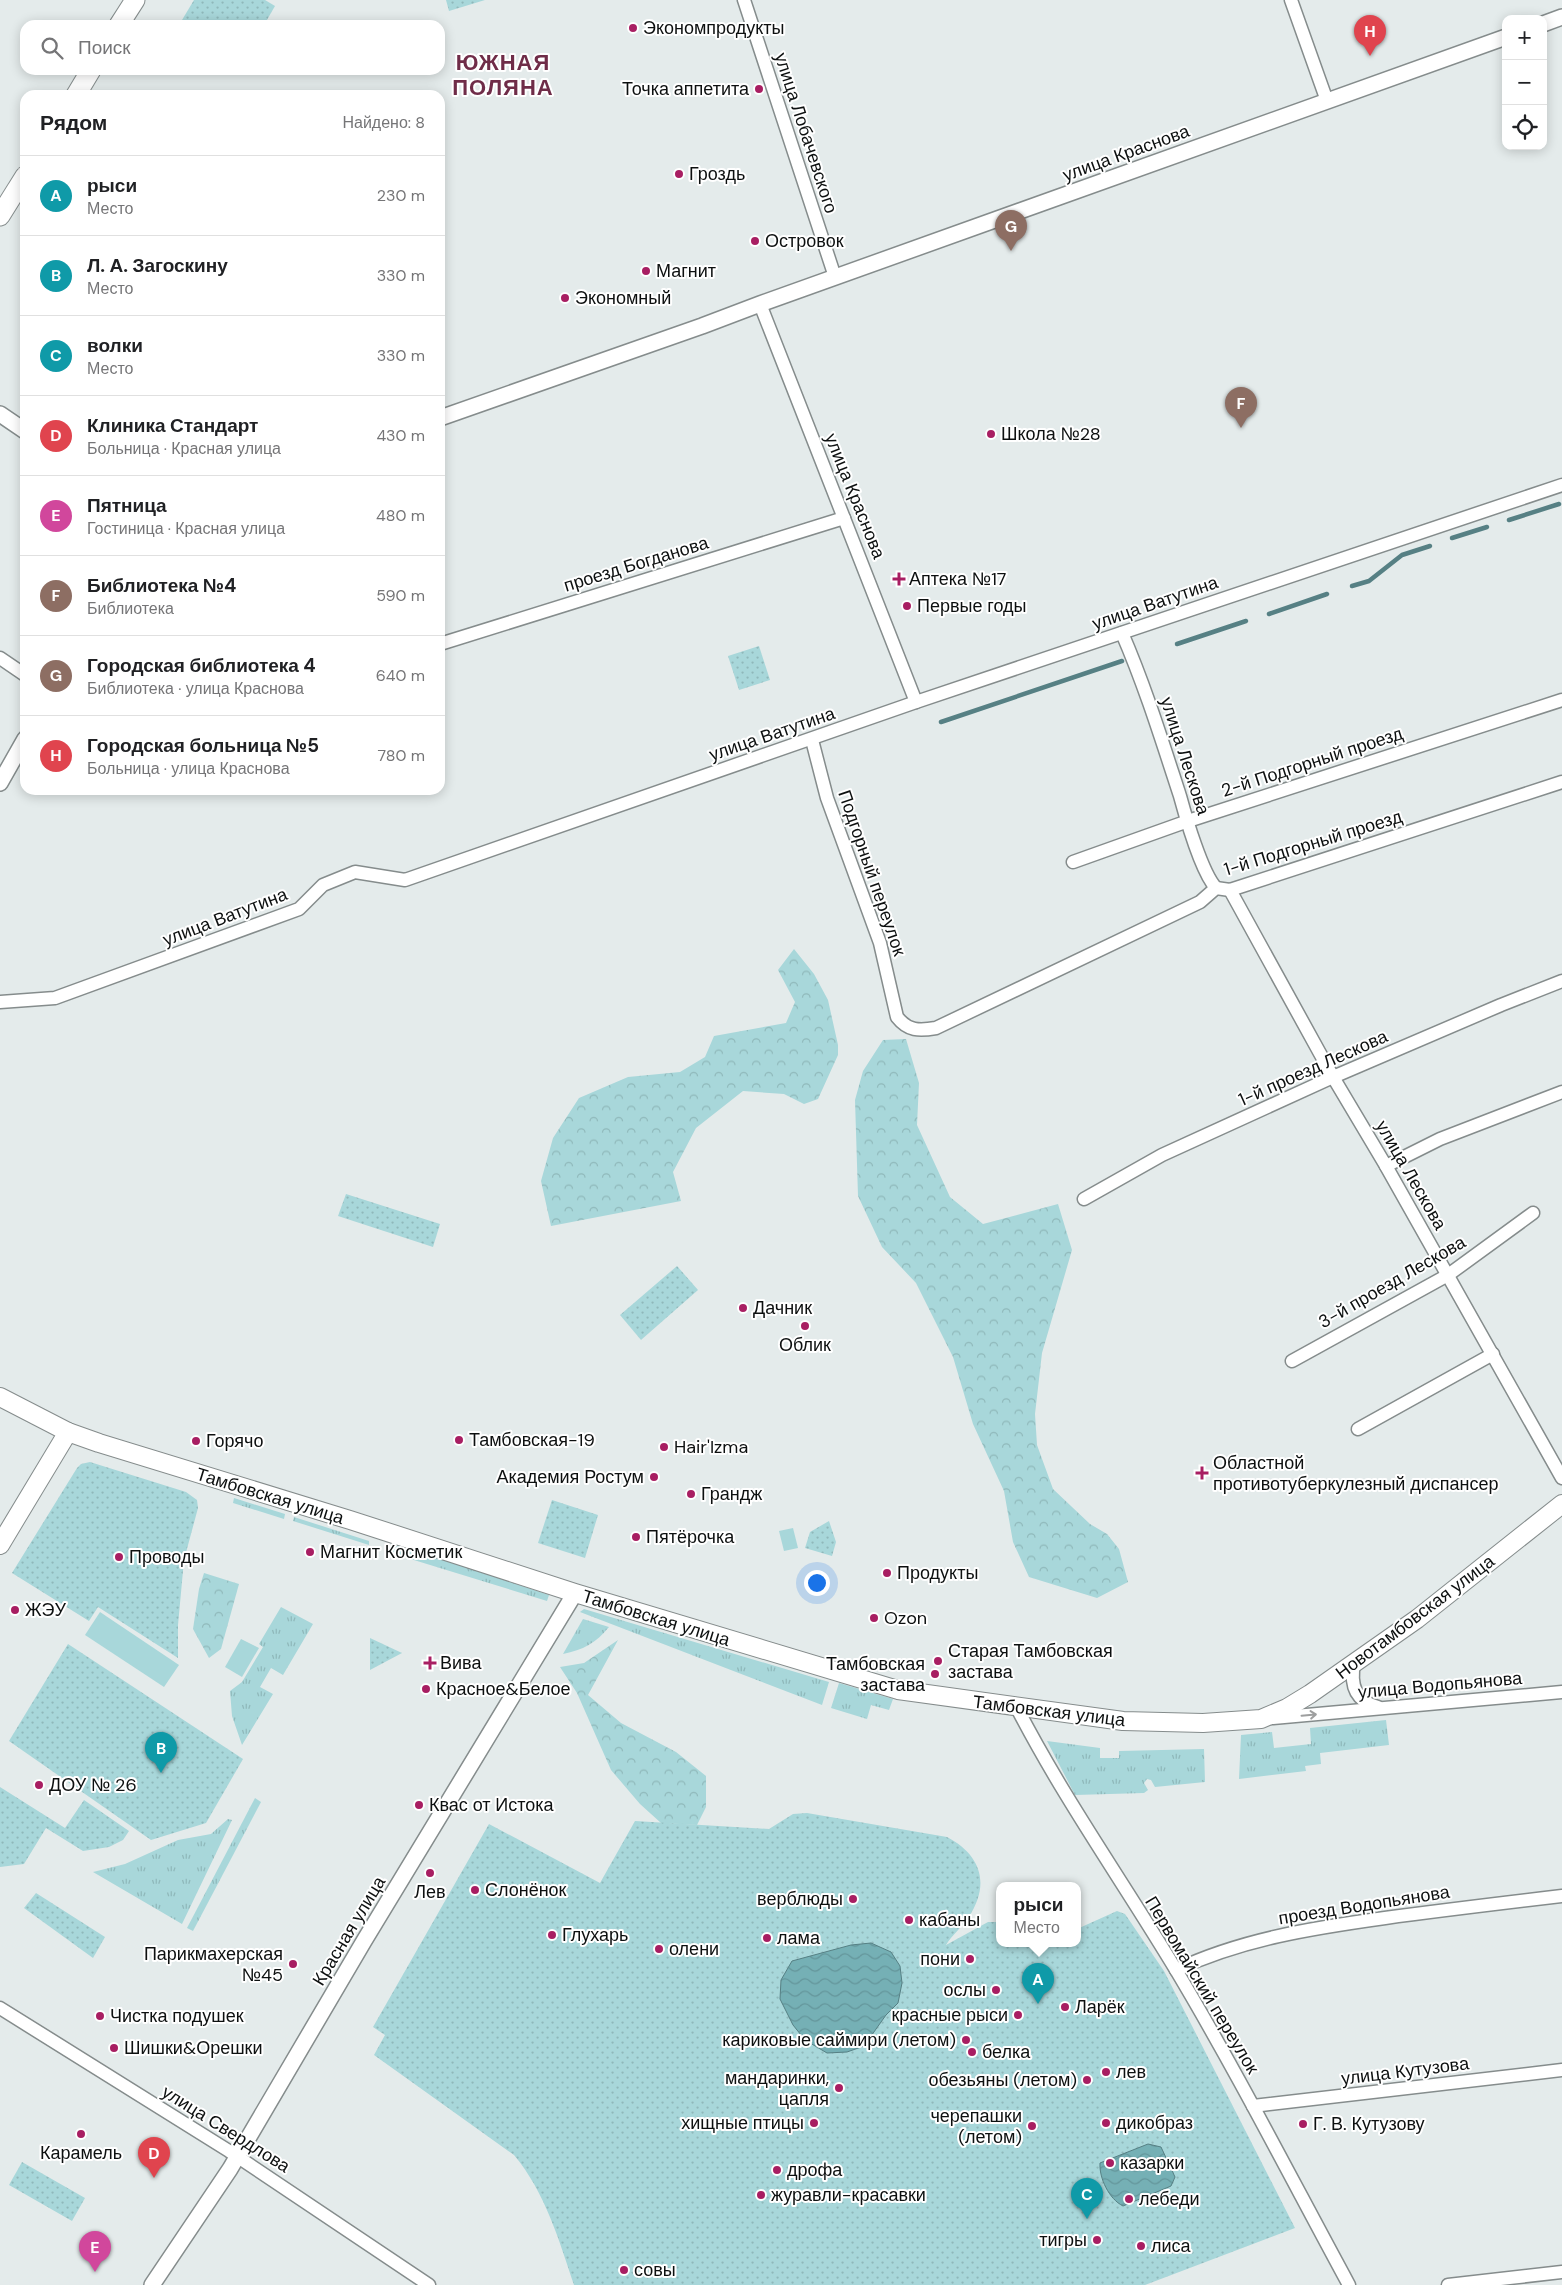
<!DOCTYPE html>
<html lang="ru">
<head>
<meta charset="utf-8">
<style>
  :root { --surface:#fff; --page:#f2f2f2; --text:#202124; --muted:#757577; --line:#e0e0e0; --accent:#111827 }
  body { margin:0; font-family:"DM Sans",sans-serif; background:var(--page); color:var(--text) }
  .controls { position:absolute; right:15px; top:15px; display:grid; overflow:hidden; border-radius:10px; box-shadow:0 2px 12px #0003 }
  .controls button { width:45px; height:45px; display:grid; place-items:center; padding:0; border:0; border-bottom:1px solid var(--line); background:var(--surface); color:var(--text); font:25px sans-serif }
  .you { position:absolute; left:816px; top:1582px; width:18px; height:18px; margin:-12px; border:4px solid #fff; border-radius:50%; background:#1a73e8; box-shadow:0 0 0 8px #1a73e833 }
  .badge { display:grid; place-items:center; width:32px; height:32px; border-radius:50%; background:var(--accent); color:#fff; font-size:16px; font-weight:700 }
  .pin { position:absolute; translate:-50% -41px; filter:drop-shadow(0 1px 2px #0008) }
  .pin::after { content:''; position:absolute; top:26px; width:18px; height:15px; background:inherit; clip-path:polygon(0 0,100% 0,50% 100%) }
  .popup { position:absolute; left:996px; top:1882px; width:85px; height:65px; box-sizing:border-box; display:grid; place-content:center; border-radius:10px; background:var(--surface); filter:drop-shadow(0 1px 4px #0005); font-size:16px; white-space:nowrap; color:var(--muted) }
  .popup b { font-size:19px; color:var(--text) }
  .popup::after { content:''; position:absolute; left:50%; top:100%; margin-left:-10px; border:10px solid transparent; border-top-color:var(--surface) }
  .list { margin:0; padding:0; list-style:none }
  h2 { display:flex; justify-content:space-between; align-items:center; height:65px; margin:0; padding:0 20px; font-size:21px }
  h2 small { font-size:16px; font-weight:400; color:var(--muted) }
  .list li { display:grid; grid-template-columns:32px 1fr auto; gap:15px; align-items:center; box-sizing:border-box; height:80px; padding:0 20px; border-top:1px solid var(--line) }
  .list b { display:block; font-size:19px; white-space:nowrap }
  .list p { margin:0; font-size:16px; white-space:nowrap; color:var(--muted) }
  .list em { font-size:16px; font-style:normal; color:var(--muted) }
  .icon { flex:none; width:28px; height:28px; fill:none; stroke:currentColor; stroke-width:2; stroke-linecap:round; stroke-linejoin:round }
  .map { position:relative; flex:none; width:1562px; height:2285px; overflow:hidden }
  .search { position:absolute; background:var(--surface); box-shadow:0 2px 12px #0003; left:20px; top:20px; width:425px; height:55px; display:flex; align-items:center; gap:12px; box-sizing:border-box; padding:0 18px; border-radius:15px; color:var(--muted); font-size:19px }
  .panel { position:absolute; background:var(--surface); box-shadow:0 2px 12px #0003; left:20px; top:90px; width:425px; height:705px; border-radius:15px }
  .map>svg:first-child { display:block }
</style>
</head>
<body>
<div class="map">
<svg width="1562" height="2285" viewBox="0 0 1562 2285">
  <defs>
    <pattern id="grass-tufts" width="24" height="20" patternUnits="userSpaceOnUse" patternTransform="scale(1.25)"><rect width="24" height="20" fill="#a8d7da"/><path d="M3 7l-1-3M5 7V3M7 7l1-3M15 17l-1-3M17 17v-4M19 17l1-3" fill="none" stroke="#8fb8ba"/></pattern>
    <pattern id="forest-crowns" width="20" height="18" patternUnits="userSpaceOnUse" patternTransform="scale(1.25)"><rect width="20" height="18" fill="#a8d7da"/><path d="M2 6a3 3 0 1 1 6 0M12 15a3 3 0 1 1 6 0" fill="none" stroke="#8fb8ba"/></pattern>
    <pattern id="park-dots" width="8" height="8" patternUnits="userSpaceOnUse" patternTransform="scale(1.25)"><rect width="8" height="8" fill="#a8d7da"/><path d="M2 2h.1M6 6h.1" fill="none" stroke="#8fb8ba" stroke-width="1.8" stroke-linecap="round"/></pattern>
    <pattern id="water-waves" width="16" height="10" patternUnits="userSpaceOnUse" patternTransform="scale(1.25)"><rect width="16" height="10" fill="#75b0b5"/><path d="M0 5q4-4 8 0t8 0" fill="none" stroke="#64969b"/></pattern>
  </defs>
  <rect width="100%" height="100%" fill="#e4ebeb"/>
  <g fill="url(#grass-tufts)">
    <polygon points="234,1498 285,1514 284,1519 233,1503"/>
    <polygon points="294,1517 369,1541 369,1545 293,1521"/>
    <polygon points="400,1545 549,1595 547,1601 391,1553 395,1547"/>
    <polygon points="281,1607 313,1624 283,1675 271,1668 260,1687 273,1694 242,1745 232,1716 230,1691 242,1682 263,1647 259,1644"/>
    <polygon points="584,1609 829,1682 822,1705 580,1612"/>
    <path d="M583,1619L609,1627C596,1643 583,1650 563,1654Z"/>
    <polygon points="839,1683 893,1699 889,1710 871,1705 867,1719 831,1708"/>
    <polygon points="1386,1720 1389,1745 1320,1753 1321,1764 1305,1766 1306,1771 1239,1779 1241,1735 1272,1732 1274,1748 1311,1744 1310,1728"/>
    <polygon points="1047,1741 1100,1748 1100,1758 1119,1758 1119,1751 1204,1749 1205,1782 1155,1787 1151,1780 1147,1779 1144,1783 1148,1790 1144,1793 1075,1795"/>
    <polygon points="255,1798 261,1802 193,1931 187,1928"/>
    <polygon points="228,1819 232,1820 182,1924 93,1872 125,1864 178,1840 211,1834"/>
  </g>
  <g fill="url(#forest-crowns)">
    <polygon points="794,949 814,974 828,1000 838,1045 838,1055 818,1099 804,1104 784,1094 743,1091 696,1128 673,1172 681,1201 551,1226 541,1181 553,1138 579,1098 628,1077 680,1072 705,1057 714,1036 786,1023 795,1002 778,970"/>
    <polygon points="906,1039 919,1083 917,1125 950,1197 983,1224 1058,1204 1072,1250 1042,1353 1035,1414 1037,1445 1053,1489 1090,1524 1107,1534 1119,1549 1128,1582 1097,1598 1029,1577 1013,1542 1004,1491 973,1424 953,1357 916,1283 882,1247 858,1196 855,1100 863,1071 883,1040"/>
    <polygon points="204,1573 239,1584 221,1649 209,1658 193,1629 199,1589"/>
    <polygon points="618,1640 588,1695 621,1723 676,1752 706,1776 706,1807 697,1825 661,1823 640,1804 611,1770 577,1693 560,1667 584,1663"/>
  </g>
  <g fill="url(#park-dots)">
    <polygon points="194,0 265,0 275,6 264,25 179,25"/>
    <polygon points="446,0 485,0 449,11"/>
    <polygon points="759,646 770,680 739,690 728,656"/>
    <polygon points="346,1194 440,1224 433,1247 338,1216"/>
    <polygon points="677,1266 698,1290 641,1340 620,1315"/>
    <polygon points="90,1462 186,1492 197,1500 198,1508 184,1560 178,1625 178,1658 98,1607 89,1621 12,1573 77,1468 81,1464"/>
    <polygon points="552,1500 598,1515 585,1558 538,1543"/>
    <polygon points="829,1521 836,1542 832,1556 805,1548 810,1532"/>
    <polygon points="370,1638 402,1653 370,1670"/>
    <polygon points="68,1644 243,1759 206,1823 151,1840 9,1741"/>
    <polygon points="0,1787 65,1828 84,1800 129,1831 123,1840 109,1847 83,1851 46,1828 24,1864 0,1867"/>
    <path d="M807,1813L947,1837C981,1855 991,1884 968,1918C962,1927 952,1935 946,1945L988,1922H999V1943H1077V1929L1117,1911L1125,1914L1164,1971L1295,2228L1145,2285H574C559,2240 545,2192 514,2155L374,2055L385,2035L373,2027L489,1824L600,1883L635,1821L769,1829L793,1814Z"/>
    <polygon points="36,1893 105,1937 93,1958 24,1908"/>
    <polygon points="22,2162 85,2198 72,2221 9,2185"/>
  </g>
  <g fill="#a8d7da">
    <polygon points="793,1528 798,1548 784,1551 779,1531"/>
    <polygon points="100,1612 179,1665 164,1687 85,1635"/>
    <polygon points="241,1639 259,1648 242,1677 225,1667"/>
  </g>
  <g fill="url(#water-waves)" stroke="#568084">
    <polygon points="871,1943 891,1952 900,1966 902,1983 898,2003 886,2015 864,2046 847,2052 827,2053 805,2040 793,2025 780,1999 781,1980 792,1961 851,1945"/>
    <path d="M1148,2144L1161,2147L1175,2177L1171,2186L1123,2206C1109,2199 1099,2178 1100,2163Z"/>
  </g>
  <g fill="none" stroke-linecap="round" stroke-linejoin="round">
    <g stroke="#568084" stroke-width="4.5">
      <polyline points="1509,520 1559,504"/>
      <polyline points="1452,538 1487,527"/>
      <polyline points="1352,586 1369,581 1402,555 1430,546"/>
      <polyline points="1269,614 1327,594"/>
      <polyline points="1177,644 1246,621"/>
      <polyline points="941,722 1122,661"/>
    </g>
    <defs>
      <g id="minor">
        <polyline points="744,0 835,277"/>
        <polyline points="1291,0 1327,101"/>
        <polyline points="760,304 916,702"/>
        <path d="M1122,633C1145,686 1162,741 1180,796C1186,818 1202,873 1216,888"/>
        <polyline points="440,644 844,518"/>
        <polyline points="0,658 25,675"/>
        <path d="M812,740L827,798L880,943L897,1017C908,1031 919,1031 936,1028L1200,902L1216,888L1230,890L1562,782"/>
        <polyline points="1073,862 1188,821 1562,700"/>
        <polyline points="1230,890 1333,1077 1386,1166 1562,1478"/>
        <polyline points="0,1002 55,998 299,909 323,885 355,872 405,880 916,702 1562,485"/>
        <polyline points="1386,1166 1440,1139 1562,1092"/>
        <polyline points="1084,1199 1162,1155 1333,1077 1501,1005 1562,981"/>
        <polyline points="1292,1361 1448,1275 1533,1213"/>
        <polyline points="1358,1429 1493,1354"/>
        <path d="M1354,1663C1350,1685 1355,1701 1378,1707"/>
        <path d="M1017,1708C1064,1799 1123,1882 1176,1970C1237,2072 1292,2180 1349,2285"/>
        <polyline points="1273,1718 1562,1692"/>
        <path d="M1176,1970C1242,1939 1313,1928 1385,1918C1444,1910 1503,1903 1562,1896"/>
        <polyline points="0,2008 229,2151 429,2285"/>
        <polyline points="1253,2106 1562,2070"/>
        <polyline points="1448,2285 1562,2272"/>
      </g>
      <g id="tertiary">
        <polyline points="1543,24 1562,17"/>
        <polyline points="0,414 25,431"/>
        <polyline points="440,418 702,326 760,304 1506,37"/>
        <polyline points="0,783 25,739"/>
        <polyline points="152,2285 230,2169 364,1941 575,1593"/>
      </g>
      <g id="secondary">
        <polyline points="0,1397 68,1432 99,1443 350,1520 575,1593 898,1690 1123,1721 1203,1723 1261,1719 1287,1708 1310,1694 1417,1619 1562,1504"/>
        <polyline points="0,1545 68,1432"/>
      </g>
      <g id="primary">
        <polyline points="119,25 135,0"/>
        <polyline points="76,95 91,70"/>
        <polyline points="0,216 25,176"/>
      </g>
    </defs>
    <use href="#minor" stroke="#858c8c" stroke-width="15"/>
    <use href="#tertiary" stroke="#858c8c" stroke-width="18"/>
    <use href="#secondary" stroke="#858c8c" stroke-width="20"/>
    <use href="#primary" stroke="#858c8c" stroke-width="21"/>
    <use href="#minor" stroke="#fff" stroke-width="12"/>
    <use href="#tertiary" stroke="#fff" stroke-width="15"/>
    <use href="#secondary" stroke="#fff" stroke-width="18"/>
    <use href="#primary" stroke="#fff" stroke-width="19"/>
  </g>
  <defs><path id="oneway-shaft" d="M-6 0H5M1.5-3L5.5 0L1.5 3" fill="none" stroke-width="1.6" stroke-linecap="round" stroke-linejoin="round" transform="scale(1.25)"/></defs>
  <use stroke="#9e9f9f" href="#oneway-shaft" transform="translate(1309 1715) rotate(-5)"/>
  <g fill="#a81e62" stroke="#fff" stroke-width="2">
    <circle cx="633" cy="28" r="5"/>
    <circle cx="759" cy="89" r="5"/>
    <circle cx="679" cy="174" r="5"/>
    <circle cx="755" cy="241" r="5"/>
    <circle cx="646" cy="271" r="5"/>
    <circle cx="565" cy="298" r="5"/>
    <circle cx="991" cy="434" r="5"/>
    <path d="M896.5 571.5h5v5h5v5h-5v5h-5v-5h-5v-5h5z"/>
    <circle cx="907" cy="606" r="5"/>
    <circle cx="743" cy="1308" r="5"/>
    <circle cx="805" cy="1326" r="5"/>
    <circle cx="459" cy="1440" r="5"/>
    <circle cx="196" cy="1441" r="5"/>
    <circle cx="664" cy="1447" r="5"/>
    <path d="M1199.5 1465.5h5v5h5v5h-5v5h-5v-5h-5v-5h5z"/>
    <circle cx="654" cy="1477" r="5"/>
    <circle cx="691" cy="1494" r="5"/>
    <circle cx="636" cy="1537" r="5"/>
    <circle cx="310" cy="1552" r="5"/>
    <circle cx="119" cy="1557" r="5"/>
    <circle cx="887" cy="1573" r="5"/>
    <circle cx="15" cy="1610" r="5"/>
    <circle cx="874" cy="1618" r="5"/>
    <circle cx="938" cy="1661" r="5"/>
    <path d="M427.5 1655.5h5v5h5v5h-5v5h-5v-5h-5v-5h5z"/>
    <circle cx="935" cy="1674" r="5"/>
    <circle cx="426" cy="1689" r="5"/>
    <circle cx="39" cy="1785" r="5"/>
    <circle cx="419" cy="1805" r="5"/>
    <circle cx="430" cy="1873" r="5"/>
    <circle cx="475" cy="1890" r="5"/>
    <circle cx="853" cy="1899" r="5"/>
    <circle cx="909" cy="1920" r="5"/>
    <circle cx="552" cy="1935" r="5"/>
    <circle cx="767" cy="1938" r="5"/>
    <circle cx="659" cy="1949" r="5"/>
    <circle cx="970" cy="1959" r="5"/>
    <circle cx="293" cy="1964" r="5"/>
    <circle cx="996" cy="1990" r="5"/>
    <circle cx="1065" cy="2007" r="5"/>
    <circle cx="1018" cy="2015" r="5"/>
    <circle cx="100" cy="2016" r="5"/>
    <circle cx="966" cy="2040" r="5"/>
    <circle cx="114" cy="2048" r="5"/>
    <circle cx="972" cy="2052" r="5"/>
    <circle cx="1106" cy="2072" r="5"/>
    <circle cx="1087" cy="2080" r="5"/>
    <circle cx="839" cy="2088" r="5"/>
    <circle cx="814" cy="2123" r="5"/>
    <circle cx="1106" cy="2123" r="5"/>
    <circle cx="1303" cy="2124" r="5"/>
    <circle cx="1032" cy="2126" r="5"/>
    <circle cx="81" cy="2134" r="5"/>
    <circle cx="1110" cy="2163" r="5"/>
    <circle cx="777" cy="2170" r="5"/>
    <circle cx="761" cy="2195" r="5"/>
    <circle cx="1129" cy="2199" r="5"/>
    <circle cx="1097" cy="2240" r="5"/>
    <circle cx="1141" cy="2246" r="5"/>
    <circle cx="624" cy="2270" r="5"/>
  </g>
  <g text-anchor="middle" dominant-baseline="central" stroke-width="4" stroke-linejoin="round" paint-order="stroke">
    <g font-size="18" fill="#0d1010" stroke="#fff" text-anchor="start">
      <text x="643" y="28">Экономпродукты</text>
      <text x="749" y="89" text-anchor="end">Точка аппетита</text>
      <text x="689" y="174">Гроздь</text>
      <text x="765" y="241">Островок</text>
      <text x="656" y="271">Магнит</text>
      <text x="575" y="298">Экономный</text>
      <text x="1001" y="434">Школа №28</text>
      <text x="909" y="579">Аптека №17</text>
      <text x="917" y="606">Первые годы</text>
      <text x="753" y="1308">Дачник</text>
      <text x="805" y="1345" text-anchor="middle">Облик</text>
      <text x="469" y="1440">Тамбовская-19</text>
      <text x="206" y="1441">Горячо</text>
      <text x="674" y="1447">Hair'Izma</text>
      <text x="1213" y="1463">Областной<tspan x="1213" dy="21">противотуберкулезный диспансер</tspan></text>
      <text x="644" y="1477" text-anchor="end">Академия Ростум</text>
      <text x="701" y="1494">Грандж</text>
      <text x="646" y="1537">Пятёрочка</text>
      <text x="320" y="1552">Магнит Косметик</text>
      <text x="129" y="1557">Проводы</text>
      <text x="897" y="1573">Продукты</text>
      <text x="25" y="1610">ЖЭУ</text>
      <text x="884" y="1618">Ozon</text>
      <text x="948" y="1651">Старая Тамбовская<tspan x="948" dy="21">застава</tspan></text>
      <text x="440" y="1663">Вива</text>
      <text x="925" y="1664" text-anchor="end">Тамбовская<tspan x="925" dy="21">застава</tspan></text>
      <text x="436" y="1689">Красное&amp;Белое</text>
      <text x="49" y="1785">ДОУ № 26</text>
      <text x="429" y="1805">Квас от Истока</text>
      <text x="485" y="1890">Слонёнок</text>
      <text x="430" y="1892" text-anchor="middle">Лев</text>
      <text x="843" y="1899" text-anchor="end">верблюды</text>
      <text x="919" y="1920">кабаны</text>
      <text x="562" y="1935">Глухарь</text>
      <text x="777" y="1938">лама</text>
      <text x="669" y="1949">олени</text>
      <text x="283" y="1954" text-anchor="end">Парикмахерская<tspan x="283" dy="21">№45</tspan></text>
      <text x="960" y="1959" text-anchor="end">пони</text>
      <text x="986" y="1990" text-anchor="end">ослы</text>
      <text x="1075" y="2007">Ларёк</text>
      <text x="1008" y="2015" text-anchor="end">красные рыси</text>
      <text x="110" y="2016">Чистка подушек</text>
      <text x="956" y="2040" text-anchor="end">кариковые саймири (летом)</text>
      <text x="124" y="2048">Шишки&amp;Орешки</text>
      <text x="982" y="2052">белка</text>
      <text x="1116" y="2072">лев</text>
      <text x="829" y="2078" text-anchor="end">мандаринки,<tspan x="829" dy="21">цапля</tspan></text>
      <text x="1077" y="2080" text-anchor="end">обезьяны (летом)</text>
      <text x="1022" y="2116" text-anchor="end">черепашки<tspan x="1022" dy="21">(летом)</tspan></text>
      <text x="804" y="2123" text-anchor="end">хищные птицы</text>
      <text x="1116" y="2123">дикобраз</text>
      <text x="1313" y="2124">Г. В. Кутузову</text>
      <text x="81" y="2153" text-anchor="middle">Карамель</text>
      <text x="1120" y="2163">казарки</text>
      <text x="787" y="2170">дрофа</text>
      <text x="771" y="2195">журавли-красавки</text>
      <text x="1139" y="2199">лебеди</text>
      <text x="1087" y="2240" text-anchor="end">тигры</text>
      <text x="1151" y="2246">лиса</text>
      <text x="634" y="2270">совы</text>
    </g>
    <g font-size="18" fill="#0d1010" stroke="#fff">
      <text transform="translate(806 133) rotate(72)">улица Лобачевского</text>
      <text transform="translate(1126 153) rotate(-20)">улица Краснова</text>
      <text transform="translate(855 496) rotate(68)">улица Краснова</text>
      <text transform="translate(636 564) rotate(-17)">проезд Богданова</text>
      <text transform="translate(1155 603) rotate(-19)">улица Ватутина</text>
      <text transform="translate(772 734) rotate(-19)">улица Ватутина</text>
      <text transform="translate(1185 756) rotate(72)">улица Лескова</text>
      <text transform="translate(1312 762) rotate(-18)">2-й Подгорный проезд</text>
      <text transform="translate(1313 843) rotate(-17)">1-й Подгорный проезд</text>
      <text transform="translate(872 873) rotate(71)">Подгорный переулок</text>
      <text transform="translate(225 917) rotate(-21)">улица Ватутина</text>
      <text transform="translate(1313 1068) rotate(-24)">1-й проезд Лескова</text>
      <text transform="translate(1411 1175) rotate(60)">улица Лескова</text>
      <text transform="translate(1392 1282) rotate(-30)">3-й проезд Лескова</text>
      <text transform="translate(270 1496) rotate(17)">Тамбовская улица</text>
      <text transform="translate(1415 1617) rotate(-37)">Новотамбовская улица</text>
      <text transform="translate(656 1618) rotate(17)">Тамбовская улица</text>
      <text transform="translate(1440 1685) rotate(-5)">улица Водопьянова</text>
      <text transform="translate(1049 1711) rotate(7)">Тамбовская улица</text>
      <text transform="translate(1364 1905) rotate(-9)">проезд Водопьянова</text>
      <text transform="translate(349 1931) rotate(-59)">Красная улица</text>
      <text transform="translate(1202 1985) rotate(59)">Первомайский переулок</text>
      <text transform="translate(1405 2071) rotate(-7)">улица Кутузова</text>
      <text transform="translate(226 2129) rotate(32)">улица Свердлова</text>
    </g>
    <g font-size="22" font-weight="bold" letter-spacing="1" fill="#6f2c48" stroke="#fff">
      <text x="503" y="62">ЮЖНАЯ<tspan x="503" dy="25">ПОЛЯНА</tspan></text>
    </g>
  </g>
</svg>
<div class="controls">
<button>+</button>
<button>−</button>
<button><svg class="icon" aria-label="locate" viewBox="0 0 24 24"><circle cx="12" cy="12" r="6"/><path d="M12 2v4M12 18v4M2 12h4M18 12h4"/></svg></button>
</div>
<div class="you"></div>
<div class="pin badge" style="left:1038px;top:2004px;background:#0f9aa8">A</div>
<div class="popup"><b>рыси</b>Место</div>
<div class="pin badge" style="left:161px;top:1773px;background:#0f9aa8">B</div>
<div class="pin badge" style="left:1087px;top:2219px;background:#0f9aa8">C</div>
<div class="pin badge" style="left:154px;top:2178px;background:#e0444e">D</div>
<div class="pin badge" style="left:95px;top:2272px;background:#d1479c">E</div>
<div class="pin badge" style="left:1241px;top:428px;background:#8d6e63">F</div>
<div class="pin badge" style="left:1011px;top:251px;background:#8d6e63">G</div>
<div class="pin badge" style="left:1370px;top:56px;background:#e0444e">H</div>
<div class="search"><svg class="icon" aria-label="search" viewBox="0 0 24 24"><circle cx="10" cy="10" r="6"/><path d="M15 15l6 6"/></svg>Поиск</div>
<section class="panel">
<h2>Рядом<small>Найдено: 8</small></h2>
<ul class="list">
<li><span class="badge" style="background:#0f9aa8">A</span><div><b>рыси</b><p>Место</p></div><em>230 m</em></li>
<li><span class="badge" style="background:#0f9aa8">B</span><div><b>Л. А. Загоскину</b><p>Место</p></div><em>330 m</em></li>
<li><span class="badge" style="background:#0f9aa8">C</span><div><b>волки</b><p>Место</p></div><em>330 m</em></li>
<li><span class="badge" style="background:#e0444e">D</span><div><b>Клиника Стандарт</b><p>Больница · Красная улица</p></div><em>430 m</em></li>
<li><span class="badge" style="background:#d1479c">E</span><div><b>Пятница</b><p>Гостиница · Красная улица</p></div><em>480 m</em></li>
<li><span class="badge" style="background:#8d6e63">F</span><div><b>Библиотека №4</b><p>Библиотека</p></div><em>590 m</em></li>
<li><span class="badge" style="background:#8d6e63">G</span><div><b>Городская библиотека 4</b><p>Библиотека · улица Краснова</p></div><em>640 m</em></li>
<li><span class="badge" style="background:#e0444e">H</span><div><b>Городская больница №5</b><p>Больница · улица Краснова</p></div><em>780 m</em></li>
</ul>
</section>
</div>
</body>
</html>
